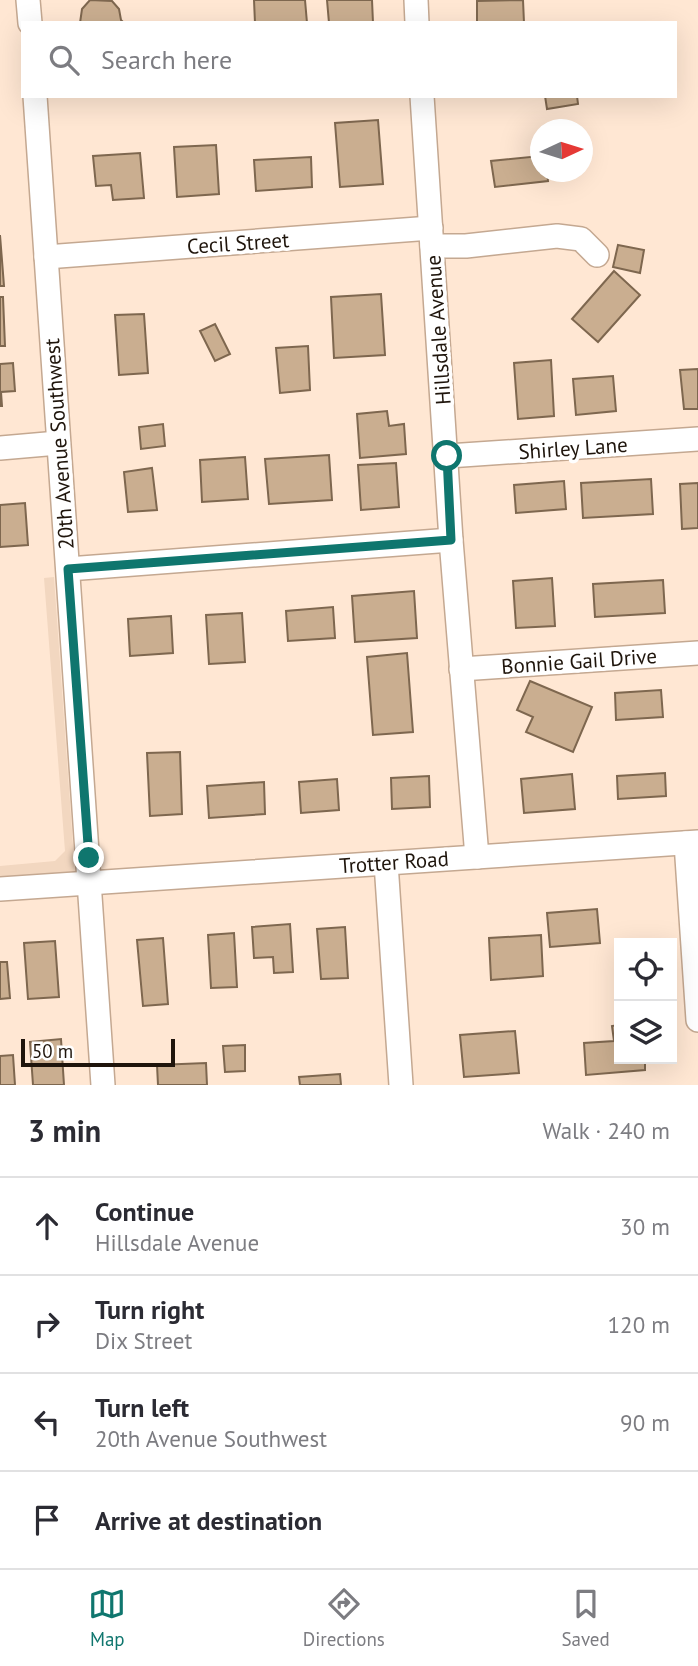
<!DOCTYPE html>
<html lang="en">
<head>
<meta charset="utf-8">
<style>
  :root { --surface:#fff; --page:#f7f7f7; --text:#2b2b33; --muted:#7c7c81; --line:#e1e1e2; --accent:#0f766e }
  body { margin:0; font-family:"PT Sans",sans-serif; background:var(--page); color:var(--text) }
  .controls { position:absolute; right:21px; bottom:21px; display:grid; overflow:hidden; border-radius:0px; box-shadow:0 7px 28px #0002 }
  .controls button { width:63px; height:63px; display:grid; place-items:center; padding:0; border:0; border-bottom:2px solid var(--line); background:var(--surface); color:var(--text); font:35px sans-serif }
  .compass { position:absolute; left:530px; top:119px; width:63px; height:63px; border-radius:50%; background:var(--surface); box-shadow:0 7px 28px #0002; rotate:86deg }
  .scale { position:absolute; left:21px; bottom:18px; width:154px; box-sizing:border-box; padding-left:7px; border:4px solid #1f150c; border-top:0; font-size:19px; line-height:24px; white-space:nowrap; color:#1f150c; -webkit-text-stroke:5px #fff; paint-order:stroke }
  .stop { position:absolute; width:21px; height:21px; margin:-16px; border:5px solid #0f766e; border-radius:50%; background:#fff }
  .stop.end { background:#0f766e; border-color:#fff; box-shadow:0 2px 7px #0008 }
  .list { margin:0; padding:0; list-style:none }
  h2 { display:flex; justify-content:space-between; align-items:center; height:91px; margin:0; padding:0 28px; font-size:30px }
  h2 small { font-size:23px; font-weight:400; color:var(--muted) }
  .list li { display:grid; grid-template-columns:46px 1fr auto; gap:21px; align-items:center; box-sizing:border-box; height:98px; padding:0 28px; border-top:2px solid var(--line) }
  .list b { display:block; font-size:26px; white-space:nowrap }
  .list p { margin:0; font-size:23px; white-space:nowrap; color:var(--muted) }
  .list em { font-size:23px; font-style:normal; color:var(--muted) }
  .icon { flex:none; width:38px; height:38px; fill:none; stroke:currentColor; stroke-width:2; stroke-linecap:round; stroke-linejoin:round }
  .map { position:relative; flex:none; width:698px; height:1085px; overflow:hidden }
  .search { position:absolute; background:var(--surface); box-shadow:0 7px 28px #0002; left:21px; right:21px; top:21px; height:77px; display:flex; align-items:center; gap:18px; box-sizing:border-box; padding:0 24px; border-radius:0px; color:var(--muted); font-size:26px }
  .sheet { height:483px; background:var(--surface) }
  nav { display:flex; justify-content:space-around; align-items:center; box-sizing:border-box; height:98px; border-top:2px solid var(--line); background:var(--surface); font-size:19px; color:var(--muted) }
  nav a { display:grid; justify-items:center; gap:4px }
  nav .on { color:var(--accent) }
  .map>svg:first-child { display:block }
</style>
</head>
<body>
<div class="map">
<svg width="698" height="1085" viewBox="0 0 698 1085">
  <rect width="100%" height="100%" fill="#ffe7d3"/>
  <polygon fill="#f2d7c0" points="54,577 75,873 0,879 0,866 55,861 65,851 44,578"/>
  <g fill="#caae90" stroke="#7e674f" stroke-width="2">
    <polygon points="90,0 112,1 119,9 121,20 124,23 80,23 82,9"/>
    <polygon points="254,0 305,0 307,23 255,23"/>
    <polygon points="327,0 372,0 373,23 329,23"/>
    <polygon points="523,0 524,23 477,23 477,1"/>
    <polygon points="545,96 577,96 578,104 547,109"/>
    <polygon points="378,120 383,184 340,187 335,123"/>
    <polygon points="216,145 219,194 177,197 174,147"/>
    <polygon points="140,153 144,198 113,200 111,185 96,186 93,156"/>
    <polygon points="540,156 540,172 547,172 548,181 495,187 491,161"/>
    <polygon points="311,157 312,187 256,191 254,160"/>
    <polygon points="0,235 4,286 0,286"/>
    <polygon points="618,245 644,250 640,273 613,267"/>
    <polygon points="614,271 640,295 598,342 572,319"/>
    <polygon points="381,294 385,355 334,358 331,297"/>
    <polygon points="0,297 3,297 5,346 0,346"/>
    <polygon points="144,314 148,373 119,375 115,315"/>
    <polygon points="215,324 230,354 215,361 200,331"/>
    <polygon points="308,346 310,390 280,393 276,348"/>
    <polygon points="551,360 554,416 518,419 514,363"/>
    <polygon points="13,363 15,391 1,392 2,406 0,406 0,364"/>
    <polygon points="698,369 698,409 684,409 680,370"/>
    <polygon points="613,376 616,411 576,415 573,379"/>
    <polygon points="387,411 389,426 404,424 406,454 360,458 357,414"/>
    <polygon points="163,424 165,446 141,449 139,427"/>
    <polygon points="329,455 332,500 269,504 265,459"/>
    <polygon points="245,457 248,499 202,502 200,460"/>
    <polygon points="396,463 399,507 361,510 358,465"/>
    <polygon points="152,468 157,510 128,512 124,472"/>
    <polygon points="651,479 653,514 583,518 581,483"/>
    <polygon points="564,481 566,509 516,513 514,485"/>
    <polygon points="698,483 698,528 682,529 680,484"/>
    <polygon points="25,503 28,545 0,547 0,505"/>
    <polygon points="552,578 555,626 516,628 513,581"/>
    <polygon points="663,580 665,613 595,617 593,584"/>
    <polygon points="414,591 417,638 355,642 352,596"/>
    <polygon points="333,607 335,638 288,641 286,611"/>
    <polygon points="242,613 245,662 209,664 206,615"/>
    <polygon points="171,616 173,653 130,656 128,619"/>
    <polygon points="407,653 413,732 373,735 367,657"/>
    <polygon points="530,681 592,707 573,752 526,732 533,717 517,710"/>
    <polygon points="661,690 663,717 616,720 615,693"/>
    <polygon points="180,752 182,814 150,816 147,753"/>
    <polygon points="665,773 666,796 618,799 617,776"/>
    <polygon points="572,774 575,809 524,813 521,779"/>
    <polygon points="429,776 430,807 392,809 391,778"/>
    <polygon points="337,779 339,810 301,813 299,782"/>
    <polygon points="264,782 265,814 209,818 207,786"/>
    <polygon points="597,909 600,943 550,947 547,913"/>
    <polygon points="290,924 293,972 274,973 273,957 254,958 252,927"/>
    <polygon points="345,927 348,978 321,979 317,929"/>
    <polygon points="234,933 237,987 211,988 208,935"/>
    <polygon points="541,935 543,976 491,980 489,938"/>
    <polygon points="163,938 168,1004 143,1006 137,940"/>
    <polygon points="55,941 59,997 28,999 24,943"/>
    <polygon points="0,962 7,962 10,998 0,999"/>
    <polygon points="619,1025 619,1059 645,1059 645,1070 586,1075 584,1043 614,1041 612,1026"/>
    <polygon points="515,1031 519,1073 464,1077 460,1035"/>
    <polygon points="61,1039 64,1085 33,1085 30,1042"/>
    <polygon points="245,1045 245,1071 225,1072 223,1046"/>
    <polygon points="13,1055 15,1085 0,1085 0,1056"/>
    <polygon points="206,1063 207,1085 158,1085 157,1065"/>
    <polygon points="340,1074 341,1085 300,1085 299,1077"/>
  </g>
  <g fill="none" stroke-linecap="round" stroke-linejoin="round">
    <defs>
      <g id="minor">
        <polyline points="28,0 30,23"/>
        <polyline points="416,0 417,23"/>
        <polyline points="35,96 103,1085"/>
        <polyline points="422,96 451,540 477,857"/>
        <polyline points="432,246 466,246 557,236 581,239 597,255"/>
        <polyline points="46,257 431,228"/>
        <polyline points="0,448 58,443"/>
        <polyline points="448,456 698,439"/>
        <polyline points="68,569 451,540"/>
        <polyline points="461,669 698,653"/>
        <polyline points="686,843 698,1020"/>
        <polyline points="386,863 401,1085"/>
        <polyline points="0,889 698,842"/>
      </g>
    </defs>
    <use href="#minor" stroke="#c4a891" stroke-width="26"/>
    <use href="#minor" stroke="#fff" stroke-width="23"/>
  </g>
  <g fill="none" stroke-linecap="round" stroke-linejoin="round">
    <polyline stroke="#0f766e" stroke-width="9" points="89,858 68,569 451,540 447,456"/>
  </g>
  <g text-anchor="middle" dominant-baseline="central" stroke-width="7" stroke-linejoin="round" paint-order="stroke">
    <g font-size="21" fill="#1f150c" stroke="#fff">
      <text transform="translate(238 243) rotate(-4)">Cecil Street</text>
      <text transform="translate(438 330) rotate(-94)">Hillsdale Avenue</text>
      <text transform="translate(59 444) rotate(-94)">20th Avenue Southwest</text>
      <text transform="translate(573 448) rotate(-4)">Shirley Lane</text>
      <text transform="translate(579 661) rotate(-4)">Bonnie Gail Drive</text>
      <text transform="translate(394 862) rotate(-4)">Trotter Road</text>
    </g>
  </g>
</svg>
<div class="controls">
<button><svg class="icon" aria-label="locate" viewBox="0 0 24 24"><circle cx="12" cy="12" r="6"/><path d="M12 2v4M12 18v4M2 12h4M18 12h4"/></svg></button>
<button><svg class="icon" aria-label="layers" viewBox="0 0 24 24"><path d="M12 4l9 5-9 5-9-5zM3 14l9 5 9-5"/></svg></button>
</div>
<svg class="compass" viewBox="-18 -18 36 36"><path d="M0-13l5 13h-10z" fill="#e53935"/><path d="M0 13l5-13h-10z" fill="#7c7c81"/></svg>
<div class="scale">50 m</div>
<div class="stop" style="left:447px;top:456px"></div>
<div class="stop end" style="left:89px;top:858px"></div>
<div class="search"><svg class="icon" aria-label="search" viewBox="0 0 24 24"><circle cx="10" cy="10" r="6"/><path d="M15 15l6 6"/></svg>Search here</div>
</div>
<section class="sheet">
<h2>3 min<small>Walk · 240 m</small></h2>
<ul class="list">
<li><svg class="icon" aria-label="ahead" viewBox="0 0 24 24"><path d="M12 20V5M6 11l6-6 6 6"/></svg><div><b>Continue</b><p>Hillsdale Avenue</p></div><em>30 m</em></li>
<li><svg class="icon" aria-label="right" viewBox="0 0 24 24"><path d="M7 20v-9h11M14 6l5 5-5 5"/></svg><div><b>Turn right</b><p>Dix Street</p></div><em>120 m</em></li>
<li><svg class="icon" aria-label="left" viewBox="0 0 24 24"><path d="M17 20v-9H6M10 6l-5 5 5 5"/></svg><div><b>Turn left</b><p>20th Avenue Southwest</p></div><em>90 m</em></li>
<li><svg class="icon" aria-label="arrive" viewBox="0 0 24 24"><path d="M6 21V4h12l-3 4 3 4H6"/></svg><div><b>Arrive at destination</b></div></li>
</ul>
</section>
<nav>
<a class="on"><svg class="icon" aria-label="map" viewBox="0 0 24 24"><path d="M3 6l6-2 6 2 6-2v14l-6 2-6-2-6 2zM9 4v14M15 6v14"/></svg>Map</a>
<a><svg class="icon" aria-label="directions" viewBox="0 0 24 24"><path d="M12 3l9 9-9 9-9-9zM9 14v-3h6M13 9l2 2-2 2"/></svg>Directions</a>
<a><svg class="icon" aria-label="saved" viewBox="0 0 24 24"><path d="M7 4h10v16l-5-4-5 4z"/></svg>Saved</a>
</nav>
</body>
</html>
